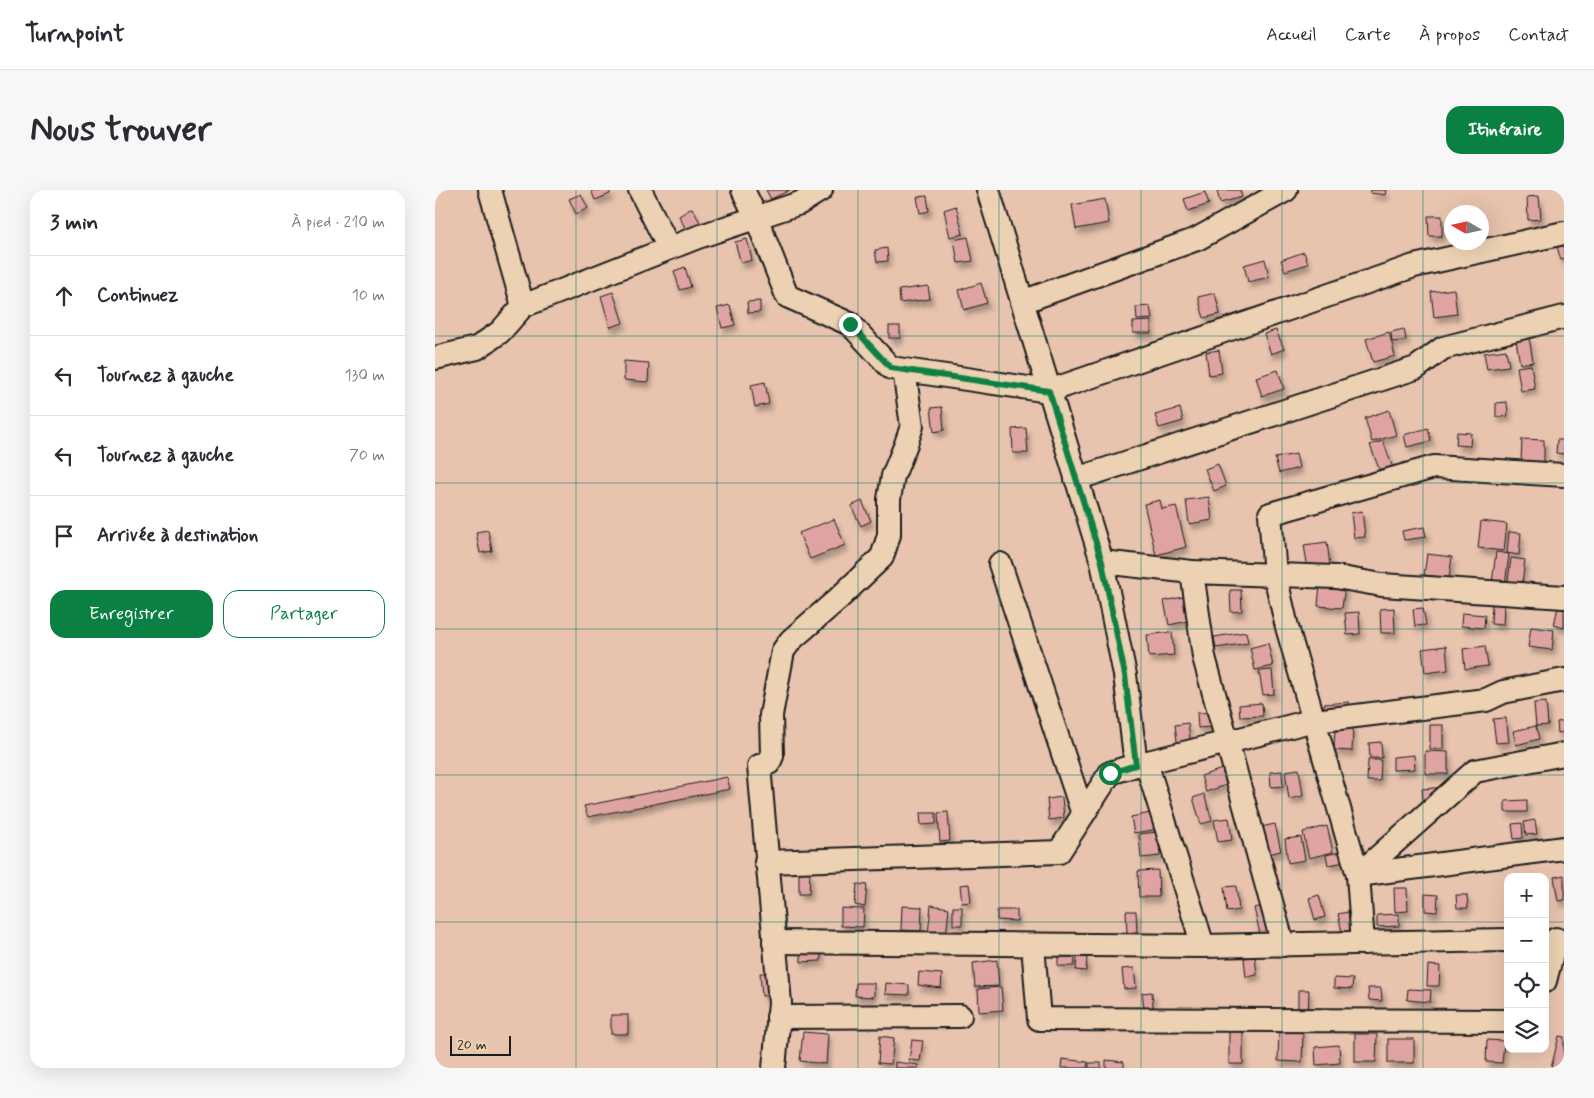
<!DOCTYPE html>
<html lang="fr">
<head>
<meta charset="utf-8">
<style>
  :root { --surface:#fff; --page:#f7f7f7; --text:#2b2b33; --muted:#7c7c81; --line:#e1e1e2; --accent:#0b8043 }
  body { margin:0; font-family:Mynerve,sans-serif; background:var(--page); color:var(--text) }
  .controls { position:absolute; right:15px; bottom:15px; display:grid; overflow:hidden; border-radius:10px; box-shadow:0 5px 20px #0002 }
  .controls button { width:45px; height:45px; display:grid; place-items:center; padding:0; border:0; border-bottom:1px solid var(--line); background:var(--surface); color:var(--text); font:25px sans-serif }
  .compass { position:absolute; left:1009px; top:15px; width:45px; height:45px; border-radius:50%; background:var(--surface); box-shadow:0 5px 20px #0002; rotate:279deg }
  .scale { position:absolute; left:15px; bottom:12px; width:61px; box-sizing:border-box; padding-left:5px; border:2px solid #1c1c1c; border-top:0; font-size:14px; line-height:18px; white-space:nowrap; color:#1c1c1c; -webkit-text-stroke:4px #ecd1b3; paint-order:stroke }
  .stop { position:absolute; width:15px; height:15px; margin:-11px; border:4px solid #0b8043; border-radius:50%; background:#fff }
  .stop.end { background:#0b8043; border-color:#fff; box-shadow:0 1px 5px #0008 }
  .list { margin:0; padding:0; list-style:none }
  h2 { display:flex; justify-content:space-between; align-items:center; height:65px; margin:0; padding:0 20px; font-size:21px }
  h2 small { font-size:16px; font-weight:400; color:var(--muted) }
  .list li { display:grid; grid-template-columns:32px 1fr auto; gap:15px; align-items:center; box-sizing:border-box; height:80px; padding:0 20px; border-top:1px solid var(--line) }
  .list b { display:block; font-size:19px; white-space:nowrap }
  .list em { font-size:16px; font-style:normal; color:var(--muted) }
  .actions { display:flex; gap:10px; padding:15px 20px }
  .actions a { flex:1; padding:11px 0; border:1px solid var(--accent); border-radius:15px; text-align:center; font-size:18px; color:var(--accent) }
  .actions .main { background:var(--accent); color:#fff }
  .icon { flex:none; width:28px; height:28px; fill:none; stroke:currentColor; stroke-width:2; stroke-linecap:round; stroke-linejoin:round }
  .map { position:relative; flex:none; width:1129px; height:878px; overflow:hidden; border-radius:15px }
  header { display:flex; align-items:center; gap:30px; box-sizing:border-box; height:70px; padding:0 25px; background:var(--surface); border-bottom:1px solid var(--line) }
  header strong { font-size:24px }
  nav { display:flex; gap:28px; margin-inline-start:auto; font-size:18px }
  .intro { display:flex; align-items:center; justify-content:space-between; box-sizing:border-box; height:120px; padding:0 30px }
  h1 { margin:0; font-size:35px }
  .button { padding:12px 22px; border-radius:15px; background:var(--accent); color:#fff; font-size:18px; font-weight:700 }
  main { display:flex; gap:30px; padding:0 30px }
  aside { flex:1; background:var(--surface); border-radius:15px; box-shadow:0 5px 20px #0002 }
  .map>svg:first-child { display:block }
</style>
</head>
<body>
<header>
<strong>Turnpoint</strong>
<nav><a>Accueil</a><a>Carte</a><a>À propos</a><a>Contact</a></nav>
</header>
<div class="intro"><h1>Nous trouver</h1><a class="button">Itinéraire</a></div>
<main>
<aside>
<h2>3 min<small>À pied · 210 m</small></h2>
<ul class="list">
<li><svg class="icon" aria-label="ahead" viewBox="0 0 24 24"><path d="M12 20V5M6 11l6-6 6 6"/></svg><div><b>Continuez</b></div><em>10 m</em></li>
<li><svg class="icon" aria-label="left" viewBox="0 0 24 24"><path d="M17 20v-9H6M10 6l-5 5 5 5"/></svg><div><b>Tournez à gauche</b></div><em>130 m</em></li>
<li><svg class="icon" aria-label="left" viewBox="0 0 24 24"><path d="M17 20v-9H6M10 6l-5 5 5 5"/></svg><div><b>Tournez à gauche</b></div><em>70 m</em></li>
<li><svg class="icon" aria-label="arrive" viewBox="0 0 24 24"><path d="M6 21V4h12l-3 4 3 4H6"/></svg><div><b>Arrivée à destination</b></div></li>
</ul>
<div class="actions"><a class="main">Enregistrer</a><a>Partager</a></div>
</aside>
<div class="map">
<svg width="1129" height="878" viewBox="0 0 1129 878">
  <defs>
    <filter id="shadow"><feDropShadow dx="3" dy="5.5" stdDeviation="2.5" flood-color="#0004"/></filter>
  </defs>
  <rect width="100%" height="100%" fill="#e8c4ae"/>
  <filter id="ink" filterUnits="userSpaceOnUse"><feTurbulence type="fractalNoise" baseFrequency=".02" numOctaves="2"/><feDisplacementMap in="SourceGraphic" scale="10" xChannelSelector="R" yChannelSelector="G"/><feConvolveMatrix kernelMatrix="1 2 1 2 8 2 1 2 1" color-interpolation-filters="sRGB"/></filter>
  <g filter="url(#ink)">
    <g fill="#dfa4a2" stroke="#1c1c1c" filter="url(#shadow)">
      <polygon points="156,0 174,0 175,4 160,10"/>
      <polygon points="331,0 355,0 336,9"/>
      <polygon points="785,0 805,0 807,7 785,13 782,1"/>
      <polygon points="936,0 951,0 950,5 935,3"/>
      <polygon points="770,2 774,14 753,21 749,9"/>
      <polygon points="146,4 153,18 141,24 134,9"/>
      <polygon points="492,6 494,21 485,23 482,7"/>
      <polygon points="1104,6 1106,29 1093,30 1092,7"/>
      <polygon points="670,9 674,33 641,39 637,15"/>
      <polygon points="521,16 528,44 515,47 509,20"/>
      <polygon points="257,18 267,36 253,43 244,26"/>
      <polygon points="993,26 1007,26 1007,46 994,46"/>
      <polygon points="533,47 538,71 523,73 519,50"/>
      <polygon points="312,49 317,70 306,73 300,52"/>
      <polygon points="1129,55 1129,69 1126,70 1122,57"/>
      <polygon points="452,58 453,71 442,72 440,60"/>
      <polygon points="869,62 873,74 850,81 846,70"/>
      <polygon points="830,69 834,87 813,92 809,75"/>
      <polygon points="250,77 256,97 245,100 239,81"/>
      <polygon points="546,93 552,113 529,120 524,100"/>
      <polygon points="493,96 495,109 465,113 464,100"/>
      <polygon points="1019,99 1022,124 999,127 996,102"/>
      <polygon points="178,102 188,133 175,137 166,106"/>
      <polygon points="780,103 785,124 769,128 763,107"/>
      <polygon points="325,111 325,122 313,123 312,112"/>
      <polygon points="295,115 300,135 287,138 282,118"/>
      <polygon points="715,116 717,129 702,130 701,117"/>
      <polygon points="716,131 716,143 698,143 698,132"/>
      <rect x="454" y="136" width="11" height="12"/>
      <polygon points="969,139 971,150 957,152 956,142"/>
      <polygon points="841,140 849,159 836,164 829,144"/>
      <polygon points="954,142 960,166 938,172 931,149"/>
      <polygon points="1094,147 1098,172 1085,174 1081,150"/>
      <polygon points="784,160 787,183 774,185 771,162"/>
      <polygon points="1071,160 1074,176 1052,179 1049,163"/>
      <polygon points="189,171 214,173 213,192 189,190"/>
      <polygon points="1096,175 1100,199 1086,201 1082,177"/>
      <polygon points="843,180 849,199 827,206 821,187"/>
      <polygon points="330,192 334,214 320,217 316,195"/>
      <polygon points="1072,212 1073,226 1061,227 1061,213"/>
      <polygon points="507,217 509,240 499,242 496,218"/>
      <polygon points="745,218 748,231 724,238 720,225"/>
      <polygon points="954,220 961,245 937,252 930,228"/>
      <polygon points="591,238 593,263 578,263 577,239"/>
      <polygon points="993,238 996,251 972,257 969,245"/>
      <polygon points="1022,242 1036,243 1035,256 1021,255"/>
      <polygon points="1087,249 1109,250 1109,274 1086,273"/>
      <polygon points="1122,250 1129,250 1129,264 1121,263"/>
      <polygon points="948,251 960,284 948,289 935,255"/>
      <polygon points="861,264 864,278 844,283 840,268"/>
      <polygon points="783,274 791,296 779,301 770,279"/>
      <polygon points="774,307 777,330 754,334 751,310"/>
      <polygon points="725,310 727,319 741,316 751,357 721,365 709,314"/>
      <polygon points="427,311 436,331 426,336 416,316"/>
      <polygon points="927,321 930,347 919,348 916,323"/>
      <polygon points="399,329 410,355 375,369 364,343"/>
      <polygon points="1046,331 1072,334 1069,361 1043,358"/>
      <polygon points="989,337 991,347 969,350 967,341"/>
      <polygon points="53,340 57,361 45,363 41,342"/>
      <polygon points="1074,342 1086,343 1084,365 1072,363"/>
      <polygon points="892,352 895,376 873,379 869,355"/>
      <polygon points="1061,362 1074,364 1070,395 1057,393"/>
      <polygon points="992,364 1017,367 1014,388 989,385"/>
      <polygon points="1076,368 1090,370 1087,393 1073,391"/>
      <polygon points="885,394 910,396 907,418 883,416"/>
      <polygon points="795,400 806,400 807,421 796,422"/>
      <polygon points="748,407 753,431 734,435 729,411"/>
      <polygon points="1057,413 1069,414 1068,435 1056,434"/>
      <polygon points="1123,417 1129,418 1129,438 1119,435"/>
      <polygon points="959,418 960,443 946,443 945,419"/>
      <polygon points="988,418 991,435 980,436 978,419"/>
      <polygon points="924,422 925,444 912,445 910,423"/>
      <polygon points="1027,423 1050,425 1049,438 1026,436"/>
      <polygon points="1096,437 1119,440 1117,460 1093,457"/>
      <polygon points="737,442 739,465 714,467 712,445"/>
      <polygon points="811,442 813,453 781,458 779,447"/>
      <polygon points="833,453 838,476 820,480 815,458"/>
      <polygon points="1011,456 1013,480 990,483 987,459"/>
      <polygon points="1050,456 1053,476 1030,479 1028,459"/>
      <polygon points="837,480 839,504 828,505 824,481"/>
      <polygon points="914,512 915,524 889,526 889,514"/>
      <polygon points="1111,512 1113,535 1101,536 1099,513"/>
      <polygon points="827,513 828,526 805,527 804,515"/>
      <polygon points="785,522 785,536 763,538 762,523"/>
      <polygon points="1071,528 1074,552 1061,553 1058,529"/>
      <polygon points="1129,531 1129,542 1123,543 1122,532"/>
      <polygon points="753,533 756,556 743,558 740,535"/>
      <rect x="995" y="535" width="13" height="24"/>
      <polygon points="900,536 918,536 917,561 899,560"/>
      <polygon points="1101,536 1104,549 1081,555 1078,541"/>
      <polygon points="946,552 947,568 935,568 934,553"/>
      <polygon points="990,561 1013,562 1013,584 990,584"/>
      <polygon points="979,565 980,579 958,580 958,567"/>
      <polygon points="933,570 946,570 945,591 932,591"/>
      <polygon points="787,579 791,595 771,602 766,586"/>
      <polygon points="864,579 868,606 854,609 850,581"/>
      <polygon points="847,581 848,596 836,597 835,582"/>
      <polygon points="292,587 295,599 153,627 149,616"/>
      <polygon points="1010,597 1011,608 988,610 987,599"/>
      <polygon points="769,604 777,631 766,634 758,608"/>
      <polygon points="627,607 629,628 614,630 612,609"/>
      <polygon points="1092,610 1092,622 1070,622 1070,611"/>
      <polygon points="513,622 515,651 505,652 503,623"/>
      <polygon points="720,622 723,639 699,643 696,627"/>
      <polygon points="485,623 501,623 501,634 486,635"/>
      <polygon points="794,628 797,650 783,652 779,630"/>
      <polygon points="1100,630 1102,644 1091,645 1089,632"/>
      <polygon points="1087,633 1088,648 1079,649 1077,634"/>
      <polygon points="840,634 846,661 833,664 826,637"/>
      <polygon points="892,636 898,662 874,668 868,642"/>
      <polygon points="723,642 725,666 706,668 704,644"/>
      <polygon points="866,647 870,670 853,673 850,649"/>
      <polygon points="914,660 916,671 893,675 891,665"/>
      <polygon points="723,680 724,707 704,707 703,681"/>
      <polygon points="364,682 375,682 374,704 364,704"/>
      <polygon points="1129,685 1129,710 1123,711 1119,687"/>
      <polygon points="422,694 432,695 430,717 420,715"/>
      <polygon points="534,694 536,712 527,713 525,695"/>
      <polygon points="801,696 804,720 792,722 789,697"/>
      <polygon points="959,698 972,698 973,721 960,722"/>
      <polygon points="990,704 1003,705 1002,722 990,721"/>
      <polygon points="884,705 890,727 880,730 874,708"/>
      <polygon points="1021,705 1032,705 1033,718 1022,718"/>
      <polygon points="496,715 514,718 511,746 493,744"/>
      <polygon points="833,715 839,741 825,744 819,718"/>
      <polygon points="467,716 487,717 486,741 466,740"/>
      <rect x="518" y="717" width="9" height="18"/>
      <polygon points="406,718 429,719 428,737 406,736"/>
      <polygon points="927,719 931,741 908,746 903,724"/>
      <polygon points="562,720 582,720 582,731 562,730"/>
      <polygon points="691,721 701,721 702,744 692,745"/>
      <polygon points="964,724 964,736 942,737 942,725"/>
      <polygon points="386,758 386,771 366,772 366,759"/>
      <polygon points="623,767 640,767 639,776 623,776"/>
      <polygon points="642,767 652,767 651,781 641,780"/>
      <polygon points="820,767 822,785 811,787 809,768"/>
      <polygon points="562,770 564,796 540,797 538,773"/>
      <polygon points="993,775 1005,776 1004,796 992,796"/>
      <polygon points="699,778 701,798 689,799 687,779"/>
      <polygon points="484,782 507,784 506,798 483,795"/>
      <polygon points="325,783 337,783 338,805 327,806"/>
      <polygon points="899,788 918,789 917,799 899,798"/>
      <polygon points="421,793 439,793 439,807 420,806"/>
      <polygon points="451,793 474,795 474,805 450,804"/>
      <polygon points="566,797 568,820 544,822 543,799"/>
      <polygon points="933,798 946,798 947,811 934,810"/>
      <polygon points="973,799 996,800 995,812 972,810"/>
      <polygon points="863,800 874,800 873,829 863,829"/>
      <polygon points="717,802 718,817 709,818 707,803"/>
      <rect x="176" y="825" width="17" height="19"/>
      <polygon points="844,839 868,840 867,872 843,871"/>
      <rect x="794" y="841" width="14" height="33"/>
      <polygon points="368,842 393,844 391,874 365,871"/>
      <polygon points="920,844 942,844 941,872 920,872"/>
      <polygon points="445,846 459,848 456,874 443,873"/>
      <polygon points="1124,846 1129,847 1129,878 1116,878"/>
      <rect x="953" y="849" width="26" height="24"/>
      <polygon points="477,850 488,851 485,871 474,870"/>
      <polygon points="1052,850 1069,851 1067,873 1051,872"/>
      <polygon points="904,855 905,873 881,875 880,857"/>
      <polygon points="627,869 653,872 652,878 626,878"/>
      <polygon points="671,870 689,872 689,878 671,878"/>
      <polygon points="460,872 483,875 483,878 460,878"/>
      <rect x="654" y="873" width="12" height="5"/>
    </g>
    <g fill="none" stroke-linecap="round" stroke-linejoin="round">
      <defs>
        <g id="minor">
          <polyline points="55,0 88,116"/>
          <polyline points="205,0 234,58"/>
          <polyline points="308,0 321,27 352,106 415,134 456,178 614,201 979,76 1129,43"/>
          <polyline points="553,0 667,372 690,485 701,575"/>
          <polyline points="587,112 762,49 851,0"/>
          <polyline points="0,168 42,158 65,142 88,116 263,47 365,13 386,0"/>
          <polyline points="1129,285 999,277 835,324 840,385 852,437 923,685 1129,658"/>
          <polyline points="641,289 981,178 1008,158 1129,127"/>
          <polyline points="667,372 757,382"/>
          <polyline points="565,374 648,624"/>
          <polyline points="711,572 768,756"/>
          <polyline points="331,672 624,662 675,583 701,575 872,532 1051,510 1068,502 1129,490"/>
          <polyline points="339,752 768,756 1073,750"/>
          <polyline points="928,753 923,685 1040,581 1129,564"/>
          <polyline points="598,755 604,829 1073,831"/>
          <polyline points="848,755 769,467 757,382 901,387 947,395 1129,407"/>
          <polyline points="1110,791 1121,749"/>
          <polyline points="343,827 525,826"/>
          <polyline points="339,878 345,813 324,576 334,573 337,566 336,525 348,461 356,450 403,409 447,367 454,345 454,309 458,286 471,254 477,236 469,180"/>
        </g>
      </defs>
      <use href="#minor" stroke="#1c1c1c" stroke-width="26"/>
      <use href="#minor" stroke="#ecd1b3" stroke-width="22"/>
    </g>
  </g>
  <g fill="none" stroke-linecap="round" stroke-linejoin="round" filter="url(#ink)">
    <polyline stroke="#0b8043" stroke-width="6" points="415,134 456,178 614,201 667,372 690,485 701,575 675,583"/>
  </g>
  <path fill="none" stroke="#0f766e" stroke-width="1" stroke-opacity="0.55" d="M141,0V878M282,0V878M423,0V878M564,0V878M706,0V878M847,0V878M988,0V878M0,146H1129M0,293H1129M0,439H1129M0,585H1129M0,732H1073M1110,732H1129"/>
</svg>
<div class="controls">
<button>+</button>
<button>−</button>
<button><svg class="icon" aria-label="locate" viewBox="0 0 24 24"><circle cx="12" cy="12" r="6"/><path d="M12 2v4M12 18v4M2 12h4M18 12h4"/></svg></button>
<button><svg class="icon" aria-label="layers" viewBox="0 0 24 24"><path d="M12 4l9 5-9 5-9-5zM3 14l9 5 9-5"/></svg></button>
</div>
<svg class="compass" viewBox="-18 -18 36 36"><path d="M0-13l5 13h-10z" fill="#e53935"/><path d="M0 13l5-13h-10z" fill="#7c7c81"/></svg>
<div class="scale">20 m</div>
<div class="stop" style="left:675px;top:583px"></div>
<div class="stop end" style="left:415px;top:134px"></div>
</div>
</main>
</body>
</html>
